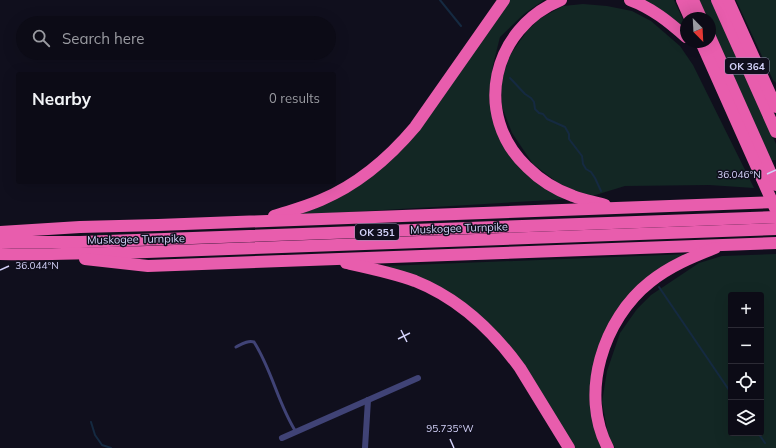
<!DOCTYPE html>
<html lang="en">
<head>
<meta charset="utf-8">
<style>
  :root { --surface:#0c0b16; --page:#15141f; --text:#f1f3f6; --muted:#9a9ba1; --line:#2c2b35 }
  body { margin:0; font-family:Mulish,sans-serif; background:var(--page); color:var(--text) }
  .controls { position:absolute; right:12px; bottom:12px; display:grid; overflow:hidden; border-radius:4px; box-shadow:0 4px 16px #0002 }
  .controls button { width:36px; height:36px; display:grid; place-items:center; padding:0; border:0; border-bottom:1px solid var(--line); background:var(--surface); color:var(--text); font:20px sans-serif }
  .compass { position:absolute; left:680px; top:12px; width:36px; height:36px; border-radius:50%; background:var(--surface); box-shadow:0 4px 16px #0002; rotate:156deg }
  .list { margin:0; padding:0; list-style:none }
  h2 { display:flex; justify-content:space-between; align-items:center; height:52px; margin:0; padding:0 16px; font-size:17px }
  h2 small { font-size:13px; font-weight:400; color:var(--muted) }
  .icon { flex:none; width:22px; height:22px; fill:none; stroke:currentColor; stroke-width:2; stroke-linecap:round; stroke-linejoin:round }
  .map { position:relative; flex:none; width:776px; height:448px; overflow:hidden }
  .search { position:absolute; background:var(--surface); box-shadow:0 4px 16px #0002; left:16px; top:16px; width:320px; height:44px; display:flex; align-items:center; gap:10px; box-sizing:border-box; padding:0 14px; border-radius:22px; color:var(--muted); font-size:15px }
  .panel { position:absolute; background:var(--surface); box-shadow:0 4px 16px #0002; left:16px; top:72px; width:320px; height:112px; border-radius:4px }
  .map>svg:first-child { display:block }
</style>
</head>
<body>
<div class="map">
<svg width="776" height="448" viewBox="0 0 776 448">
  <rect width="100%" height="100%" fill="#100f1d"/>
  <g fill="#132724" fill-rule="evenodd">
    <polygon points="508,0 544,0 524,14 500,37 493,65 490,92 503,141 568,199 299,215 376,172"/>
    <polygon points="643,0 674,0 686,26 686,33"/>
    <polygon points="699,0 711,0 776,144 776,160 771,160 761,137 710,24 710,18 707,18"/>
    <polygon points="736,0 776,0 776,83 773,80"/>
    <polygon points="583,4 607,6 632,11 651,21 680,46 693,65 754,188 709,185 625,186 589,197 558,183 533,164 512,133 502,107 501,82 510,55 527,31 539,19 563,6"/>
    <polygon points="689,254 645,282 595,367 605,448 574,448 472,312 385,266"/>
    <path d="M776,254V448H615L609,440L602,402L607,371L620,333L637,309L651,295L699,263L722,256ZM731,295H761V433H731Z"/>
  </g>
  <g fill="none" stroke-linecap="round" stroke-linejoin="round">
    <g stroke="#152a41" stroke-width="2">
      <polyline points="440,0 461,26"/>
      <polyline points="510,78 525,94 531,98 534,102 535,109 539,113 543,114 547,119 565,127 569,134 569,139 582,156 583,164 586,169 591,172 595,178 601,191"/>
      <polyline points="659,287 731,393"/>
      <polyline points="91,422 95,435 102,445 111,448"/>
      <polyline points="758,433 765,443"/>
    </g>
    <path stroke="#404376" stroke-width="3" d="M236,347C242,344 248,340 254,342C272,370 278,404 296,432"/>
    <g stroke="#404376" stroke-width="6">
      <polyline points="282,438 418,378"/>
      <polyline points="365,448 368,400"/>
    </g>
    <g stroke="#e85dad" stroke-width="12">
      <path d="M561,0C492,28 472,115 527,167C539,179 556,190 573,196C583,200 595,202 605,205"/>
      <path d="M630,0C652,8 669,22 686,37"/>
      <polyline points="682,0 690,18"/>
      <polyline points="693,0 701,18"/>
      <polyline points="717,0 776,132"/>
      <polyline points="728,0 776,107"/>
      <polyline points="710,37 776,185"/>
      <polyline points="701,42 775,208"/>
      <path d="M274,216C289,211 305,207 321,200C359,184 388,159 415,127L504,0"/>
      <polyline points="0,232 80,227 158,225 776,202"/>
      <polyline points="0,242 80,242 776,217"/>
      <path d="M0,254C49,255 98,253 147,252L776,229"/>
      <polyline points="85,259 148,266 776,243"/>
      <path d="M346,263C369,268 393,273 415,281C458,298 493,331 520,368L569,448"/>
      <path d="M608,448C579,394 603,319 650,282C670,266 692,257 715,248"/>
    </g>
  </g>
  <path fill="none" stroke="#d3d2f9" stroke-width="1.5" d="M767,174L776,170M0,270L9,266M401,330L407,342M398,339L410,333M450,439L454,448"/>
  <g text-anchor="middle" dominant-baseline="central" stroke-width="3" stroke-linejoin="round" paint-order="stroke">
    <g fill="#100f1d" stroke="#9898b7" stroke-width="1">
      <rect x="725" y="58" width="44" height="16" rx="3"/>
      <rect x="355" y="224" width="44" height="16" rx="3"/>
    </g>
    <g font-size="10" font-weight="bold" fill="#d3d2f9">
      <text x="747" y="66">OK 364</text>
      <text x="377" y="232">OK 351</text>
    </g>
    <g font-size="11" fill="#d3d2f9" stroke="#100f1d">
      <text transform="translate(459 228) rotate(-2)">Muskogee Turnpike</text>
      <text transform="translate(136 239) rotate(-1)">Muskogee Turnpike</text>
    </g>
  </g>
  <g font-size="10" text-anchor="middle" fill="#d3d2f9" stroke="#100f1d" stroke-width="3" stroke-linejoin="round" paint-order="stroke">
    <text x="739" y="178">36.046°N</text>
    <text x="37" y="269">36.044°N</text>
    <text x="450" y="432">95.735°W</text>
  </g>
</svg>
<div class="controls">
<button>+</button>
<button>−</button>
<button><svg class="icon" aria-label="locate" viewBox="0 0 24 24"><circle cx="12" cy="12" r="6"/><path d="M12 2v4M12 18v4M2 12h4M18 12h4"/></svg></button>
<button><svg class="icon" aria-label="layers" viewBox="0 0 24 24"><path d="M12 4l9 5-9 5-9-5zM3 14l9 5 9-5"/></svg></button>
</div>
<svg class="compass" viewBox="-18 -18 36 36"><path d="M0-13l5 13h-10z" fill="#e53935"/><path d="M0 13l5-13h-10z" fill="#9a9ba1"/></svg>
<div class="search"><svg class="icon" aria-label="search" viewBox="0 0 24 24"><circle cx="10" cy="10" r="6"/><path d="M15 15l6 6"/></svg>Search here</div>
<section class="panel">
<h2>Nearby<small>0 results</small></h2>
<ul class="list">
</ul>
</section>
</div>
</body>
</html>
